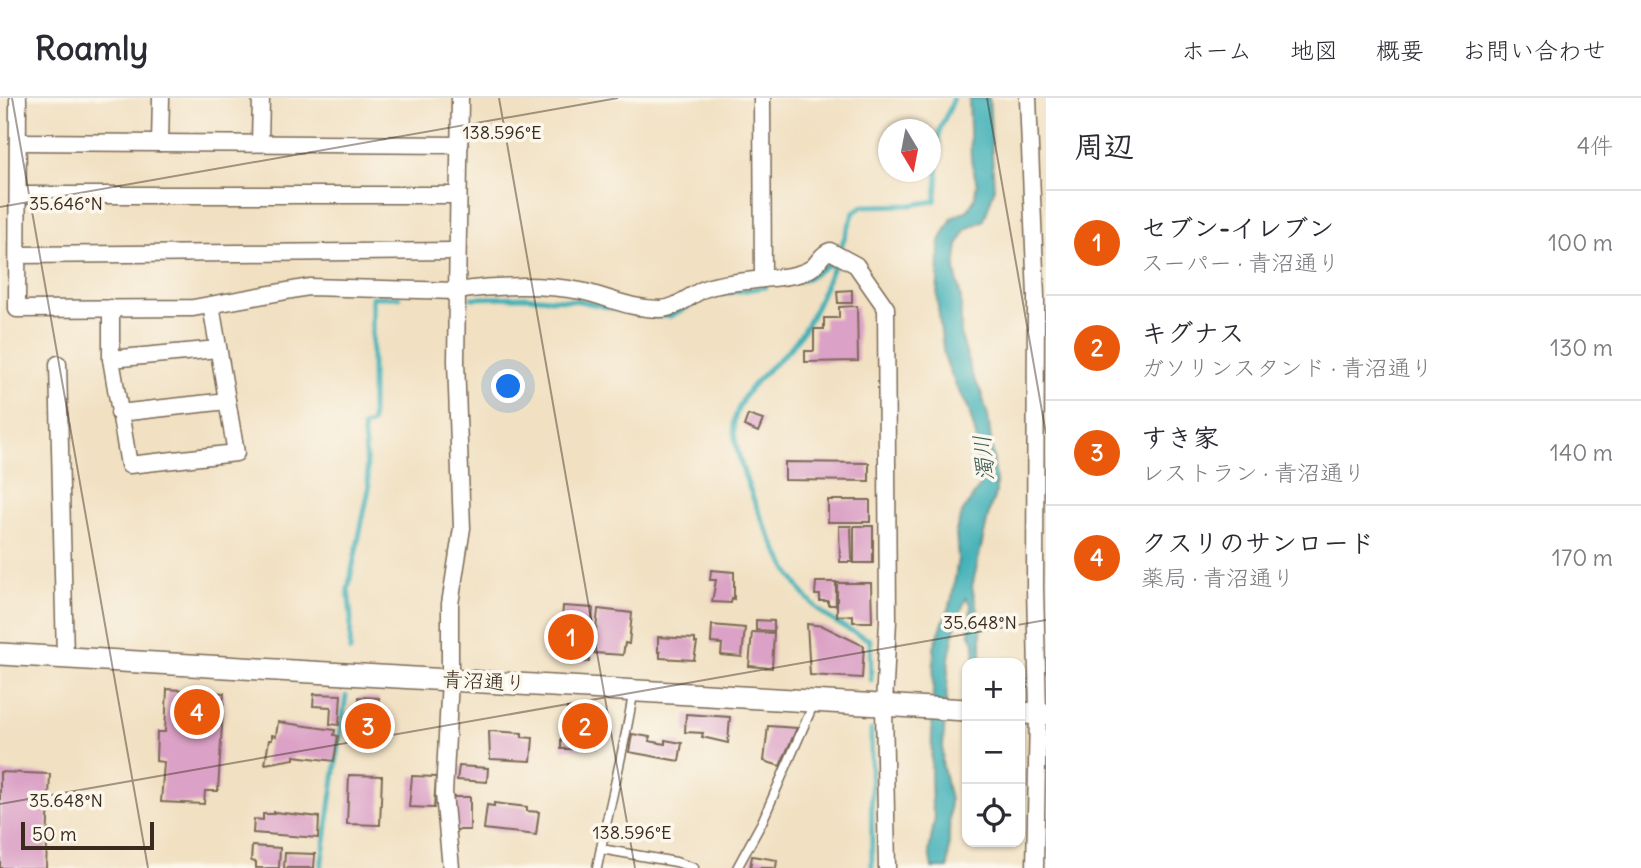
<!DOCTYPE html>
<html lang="ja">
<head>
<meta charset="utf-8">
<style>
  :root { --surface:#fff; --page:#f2f2f3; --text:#2b2b33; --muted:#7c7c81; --line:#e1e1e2; --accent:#ea580c }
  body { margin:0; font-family:Delius,"Klee One",sans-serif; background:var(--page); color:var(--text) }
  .controls { position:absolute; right:21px; bottom:21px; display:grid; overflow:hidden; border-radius:14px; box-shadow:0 2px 5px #0004 }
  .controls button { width:63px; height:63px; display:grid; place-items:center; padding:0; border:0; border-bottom:2px solid var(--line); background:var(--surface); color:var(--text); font:35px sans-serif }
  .compass { position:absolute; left:878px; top:21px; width:63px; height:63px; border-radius:50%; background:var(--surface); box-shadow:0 2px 5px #0004; rotate:170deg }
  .scale { position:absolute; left:21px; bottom:18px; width:133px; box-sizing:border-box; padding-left:7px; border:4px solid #3b2a1e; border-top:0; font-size:19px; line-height:24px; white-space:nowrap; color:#3b2a1e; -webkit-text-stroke:5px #fbf7ec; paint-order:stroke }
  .you { position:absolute; left:509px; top:289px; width:24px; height:24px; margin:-18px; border:5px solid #fff; border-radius:50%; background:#1a73e8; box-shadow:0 0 0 10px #1a73e833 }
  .badge { display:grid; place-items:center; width:46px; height:46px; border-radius:50%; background:var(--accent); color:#fff; font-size:23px; font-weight:700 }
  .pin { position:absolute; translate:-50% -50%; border:4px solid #fff; box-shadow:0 2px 7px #0006 }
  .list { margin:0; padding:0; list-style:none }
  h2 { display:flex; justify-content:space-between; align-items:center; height:91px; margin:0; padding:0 28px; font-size:30px }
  h2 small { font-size:23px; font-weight:400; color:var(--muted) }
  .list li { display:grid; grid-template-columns:46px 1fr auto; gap:21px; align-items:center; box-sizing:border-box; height:105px; padding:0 28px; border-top:2px solid var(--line) }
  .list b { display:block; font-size:26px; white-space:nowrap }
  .list p { margin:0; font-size:23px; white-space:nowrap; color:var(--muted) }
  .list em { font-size:23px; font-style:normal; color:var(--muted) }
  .icon { flex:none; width:38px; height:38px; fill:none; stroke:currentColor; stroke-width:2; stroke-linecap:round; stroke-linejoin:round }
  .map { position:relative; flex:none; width:1046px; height:770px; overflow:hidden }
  header { display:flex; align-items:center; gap:42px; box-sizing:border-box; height:98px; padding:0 35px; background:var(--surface); border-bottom:2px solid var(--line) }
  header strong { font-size:33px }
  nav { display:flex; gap:38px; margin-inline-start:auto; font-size:24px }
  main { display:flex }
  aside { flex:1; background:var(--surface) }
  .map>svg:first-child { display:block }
</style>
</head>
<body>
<header>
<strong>Roamly</strong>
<nav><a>ホーム</a><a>地図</a><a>概要</a><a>お問い合わせ</a></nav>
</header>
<main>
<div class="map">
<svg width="1046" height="770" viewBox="0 0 1046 770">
  <rect width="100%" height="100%" fill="#fbf7ec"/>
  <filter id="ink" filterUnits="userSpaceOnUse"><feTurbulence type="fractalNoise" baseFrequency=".0143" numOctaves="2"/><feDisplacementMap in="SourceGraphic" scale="14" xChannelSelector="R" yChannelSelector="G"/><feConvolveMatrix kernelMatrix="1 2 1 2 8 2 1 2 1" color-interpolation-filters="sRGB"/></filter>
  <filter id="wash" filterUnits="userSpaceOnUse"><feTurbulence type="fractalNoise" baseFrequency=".00686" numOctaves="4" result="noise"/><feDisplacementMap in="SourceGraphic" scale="28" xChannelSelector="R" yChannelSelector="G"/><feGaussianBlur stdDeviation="1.57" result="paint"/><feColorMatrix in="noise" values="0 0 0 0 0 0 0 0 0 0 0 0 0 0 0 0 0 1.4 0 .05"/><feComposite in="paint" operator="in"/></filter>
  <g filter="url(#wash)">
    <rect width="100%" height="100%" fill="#f1e0c1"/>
    <polygon fill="#3fb0b7" stroke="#3d6d6a" stroke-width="2" points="969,0 989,0 994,92 984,122 966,131 958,147 955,171 961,201 961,238 972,277 981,294 988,318 996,384 996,394 990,410 972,489 981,529 981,565 975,565 974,545 969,533 971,507 966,500 955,529 949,560 942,664 950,702 948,770 932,770 929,753 935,719 932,709 931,676 934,549 952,500 958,461 956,433 962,415 980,388 976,338 968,309 956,288 944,258 937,201 940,143 952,120 968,112 974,102 977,86 971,62"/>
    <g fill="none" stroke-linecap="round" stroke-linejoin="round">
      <g stroke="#3fb0b7" stroke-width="5">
        <path d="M841,149L854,114L863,108L911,107L935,103C940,82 936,58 939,36C940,23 951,15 953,0"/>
        <path d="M835,164C822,194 812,225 791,249C775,268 751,283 741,305C738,311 734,319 734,325C732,365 781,471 808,501C825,521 847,531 870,542L871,582"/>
        <path d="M799,183C816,180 822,166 835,164"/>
        <polyline points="472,200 524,199 579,203 638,216"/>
        <polyline points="651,218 670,218 708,198 765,189"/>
        <polyline points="350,553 351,519 348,491 369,391 363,329 372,325 372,199 399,199"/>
        <polyline points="871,632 872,770"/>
        <polyline points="321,770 346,598"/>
      </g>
    </g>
    <g id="blocks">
      <g fill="#dba1c6">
        <polygon points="852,192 852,205 838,205 837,193"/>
        <polygon points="857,208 858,263 805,264 805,253 814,253 814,231 824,231 824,220 839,220 839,209"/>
        <polygon points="748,317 763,322 758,334 744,328"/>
        <polygon points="785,364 869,365 869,383 785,382"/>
        <rect x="828" y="402" width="42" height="22"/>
        <polygon points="839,428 851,428 852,464 840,464"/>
        <rect x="854" y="428" width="19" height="37"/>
        <polygon points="711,472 734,474 734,501 732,500 731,505 712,504 716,482 710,482"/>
        <polygon points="816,484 836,484 836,507 828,507 828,503 820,503 820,497 815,497"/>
        <polygon points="837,485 871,485 872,524 853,524 853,517 837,518"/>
        <polygon points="563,508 593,510 589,564 559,562"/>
        <polygon points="598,511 632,515 629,546 625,545 623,557 594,555"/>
        <polygon points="756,522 774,523 774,533 756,532"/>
        <polygon points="807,526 823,528 864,548 862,580 810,577"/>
        <polygon points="712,527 745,530 742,559 721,557 722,546 711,545"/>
        <polygon points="752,534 774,535 772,570 749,568"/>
        <polygon points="658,539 695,541 695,545 697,545 694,562 660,560 660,554 658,554"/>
        <polygon points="167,591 224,595 218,693 205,693 204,706 161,704 164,664 156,663 157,634 165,634"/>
        <polygon points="314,596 341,597 339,627 330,626 331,609 313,608"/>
        <polygon points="359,599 379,600 376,649 363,649 364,643 357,643 358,627 354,627 354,619 358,619"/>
        <polygon points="567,610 597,612 594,651 561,651 561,641 575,641 575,625 566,625"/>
        <polygon points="686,616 730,619 728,645 702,639 703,635 685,634"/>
        <polygon points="278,624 335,632 334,637 338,638 334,663 294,658 294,661 265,666 269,642 272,642 272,637 276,638"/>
        <polygon points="768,628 797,630 780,668 764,663"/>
        <polygon points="489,633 522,635 522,639 533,640 531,663 490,661"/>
        <polygon points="632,636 650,639 649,643 665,646 665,642 682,645 679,663 629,654"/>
        <polygon points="459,668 488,670 487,684 457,682"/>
        <polygon points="0,674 50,676 46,770 0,770"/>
        <polygon points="349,677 382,678 380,727 347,726"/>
        <polygon points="412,678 436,679 434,710 409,709"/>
        <polygon points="453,699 470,699 470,732 454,732"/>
        <polygon points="494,705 527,709 527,713 539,714 536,737 484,731 487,707 494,708"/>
        <polygon points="274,714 319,719 318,740 253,735 254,721 263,722 263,716 274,716"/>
        <polygon points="252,748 280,750 279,770 256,770 256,764 251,763"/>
        <polygon points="285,755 315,756 314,770 284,770"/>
        <polygon points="752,758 777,762 776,770 750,770"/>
      </g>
    </g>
  </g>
  <g filter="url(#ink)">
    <use href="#blocks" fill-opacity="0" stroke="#7b6a57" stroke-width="2"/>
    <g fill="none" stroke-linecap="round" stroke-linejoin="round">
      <defs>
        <g id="service">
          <polyline points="601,751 676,764 694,770"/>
          <path d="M597,770C608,712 624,654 633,596"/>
          <polyline points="737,770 762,724 814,605"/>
        </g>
        <g id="minor">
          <path d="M18,0L17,211L193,210L309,189L456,193C494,187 543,186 581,193C608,199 630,211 660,211C676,211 689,198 704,191C721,184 744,184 763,181"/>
          <path d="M762,0L763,181C779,179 800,179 813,169C820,163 821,156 830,153L856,167L886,210L888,522L884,608L887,770"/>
          <polyline points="1028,0 1036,199 1035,489 1038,616 1035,770"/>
          <polyline points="18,44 460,47"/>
          <polyline points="160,45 161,0"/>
          <polyline points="260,45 261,0"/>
          <polyline points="19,97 458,97"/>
          <polyline points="19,157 456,153"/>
          <polyline points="111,210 111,261 129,367 236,355 211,207"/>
          <polyline points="111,261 218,251"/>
          <polyline points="58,266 65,559"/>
          <polyline points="119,315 227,303"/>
          <polyline points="451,770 444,696 450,581 450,506 462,430 456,263 460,0"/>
        </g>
        <g id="tertiary">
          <polyline points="0,556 967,612"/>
          <polyline points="1020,615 1046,616"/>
        </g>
      </defs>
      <use href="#service" stroke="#7b6a57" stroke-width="11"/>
      <use href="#minor" stroke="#7b6a57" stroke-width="19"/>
      <use href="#tertiary" stroke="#7b6a57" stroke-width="24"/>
      <use href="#service" stroke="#fff" stroke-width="8"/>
      <use href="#minor" stroke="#fff" stroke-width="16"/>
      <use href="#tertiary" stroke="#fff" stroke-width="21"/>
    </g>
  </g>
  <path fill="none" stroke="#3b2a1e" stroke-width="2" stroke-opacity="0.45" d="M12,0L148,770M499,0L635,770M987,0L1046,336M0,109L618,0M0,706L1046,522"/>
  <g text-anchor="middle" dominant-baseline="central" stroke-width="7" stroke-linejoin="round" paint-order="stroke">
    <g font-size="21" fill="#3b2a1e" stroke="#fbf7ec">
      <text transform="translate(484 583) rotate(3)">青沼通り</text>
    </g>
    <g font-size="23" font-style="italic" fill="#3c5954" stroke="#fbf7ec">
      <text transform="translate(983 360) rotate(-95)">濁川</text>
    </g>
  </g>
  <g font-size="18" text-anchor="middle" fill="#3b2a1e" stroke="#fbf7ec" stroke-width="7" stroke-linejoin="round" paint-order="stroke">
    <text x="502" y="41">138.596°E</text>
    <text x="66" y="112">35.646°N</text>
    <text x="980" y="531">35.648°N</text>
    <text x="66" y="709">35.648°N</text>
    <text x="632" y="741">138.596°E</text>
  </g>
</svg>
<div class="controls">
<button>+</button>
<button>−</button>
<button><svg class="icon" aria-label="locate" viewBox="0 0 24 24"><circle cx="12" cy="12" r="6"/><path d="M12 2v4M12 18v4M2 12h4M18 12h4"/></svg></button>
</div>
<svg class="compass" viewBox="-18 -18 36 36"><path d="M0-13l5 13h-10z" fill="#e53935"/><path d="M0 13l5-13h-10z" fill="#7c7c81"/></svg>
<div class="scale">50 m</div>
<div class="you"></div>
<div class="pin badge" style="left:571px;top:539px">1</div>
<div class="pin badge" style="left:585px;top:628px">2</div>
<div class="pin badge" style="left:368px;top:628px">3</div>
<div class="pin badge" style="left:197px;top:614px">4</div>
</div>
<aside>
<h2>周辺<small>4件</small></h2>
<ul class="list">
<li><span class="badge">1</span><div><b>セブン-イレブン</b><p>スーパー · 青沼通り</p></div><em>100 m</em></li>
<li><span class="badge">2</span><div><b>キグナス</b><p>ガソリンスタンド · 青沼通り</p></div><em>130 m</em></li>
<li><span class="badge">3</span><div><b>すき家</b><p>レストラン · 青沼通り</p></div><em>140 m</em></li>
<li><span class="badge">4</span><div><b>クスリのサンロード</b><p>薬局 · 青沼通り</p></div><em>170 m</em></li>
</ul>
</aside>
</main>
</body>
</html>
